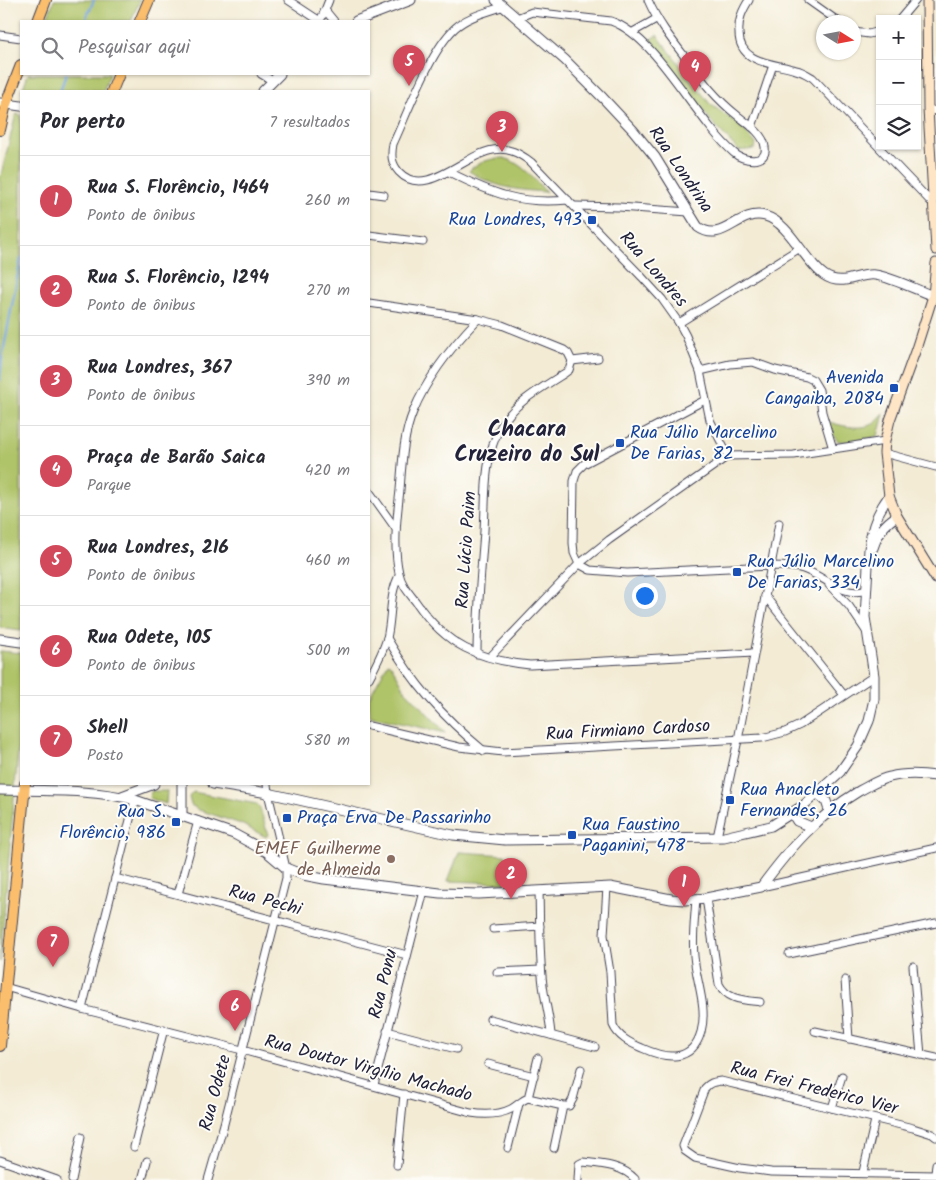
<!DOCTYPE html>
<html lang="pt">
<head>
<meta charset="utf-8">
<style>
  :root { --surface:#fff; --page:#f2f2f3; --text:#2b2b33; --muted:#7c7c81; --line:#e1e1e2; --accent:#d1495b }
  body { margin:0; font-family:Kalam,sans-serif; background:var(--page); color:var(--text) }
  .controls { position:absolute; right:15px; top:15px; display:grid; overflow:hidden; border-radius:0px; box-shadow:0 1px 4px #0004 }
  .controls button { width:45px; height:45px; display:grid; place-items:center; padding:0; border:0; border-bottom:1px solid var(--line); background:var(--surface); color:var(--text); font:25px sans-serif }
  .compass { position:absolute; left:816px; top:15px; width:45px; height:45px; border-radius:50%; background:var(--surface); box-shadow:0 1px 4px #0004; rotate:101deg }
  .you { position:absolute; left:644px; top:595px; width:18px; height:18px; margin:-12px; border:4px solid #fff; border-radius:50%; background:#1a73e8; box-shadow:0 0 0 8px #1a73e833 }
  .badge { display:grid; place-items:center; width:32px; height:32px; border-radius:50%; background:var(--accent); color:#fff; font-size:16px; font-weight:700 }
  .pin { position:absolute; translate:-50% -41px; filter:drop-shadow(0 1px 2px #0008) }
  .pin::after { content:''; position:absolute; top:26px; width:18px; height:15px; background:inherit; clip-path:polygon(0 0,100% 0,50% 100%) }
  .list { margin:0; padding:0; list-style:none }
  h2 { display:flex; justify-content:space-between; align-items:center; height:65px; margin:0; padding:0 20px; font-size:21px }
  h2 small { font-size:16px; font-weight:400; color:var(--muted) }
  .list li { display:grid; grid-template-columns:32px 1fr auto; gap:15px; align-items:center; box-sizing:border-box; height:90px; padding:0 20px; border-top:1px solid var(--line) }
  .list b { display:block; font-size:19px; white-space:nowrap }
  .list p { margin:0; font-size:16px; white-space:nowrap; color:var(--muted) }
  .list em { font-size:16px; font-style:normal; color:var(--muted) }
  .icon { flex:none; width:28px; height:28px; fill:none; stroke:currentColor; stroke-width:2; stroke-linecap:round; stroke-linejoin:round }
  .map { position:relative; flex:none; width:936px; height:1180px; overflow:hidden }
  .search { position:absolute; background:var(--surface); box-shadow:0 1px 4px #0004; left:20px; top:20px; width:350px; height:55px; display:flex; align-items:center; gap:12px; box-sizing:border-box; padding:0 18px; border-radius:0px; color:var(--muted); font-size:19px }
  .panel { position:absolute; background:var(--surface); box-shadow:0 1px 4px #0004; left:20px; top:90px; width:350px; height:695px; border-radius:0px }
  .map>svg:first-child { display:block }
</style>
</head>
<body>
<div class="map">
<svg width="936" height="1180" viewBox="0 0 936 1180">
  <rect width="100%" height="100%" fill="#fdfcf7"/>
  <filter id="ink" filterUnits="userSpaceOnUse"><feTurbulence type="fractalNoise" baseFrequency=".02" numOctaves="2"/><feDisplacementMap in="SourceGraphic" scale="10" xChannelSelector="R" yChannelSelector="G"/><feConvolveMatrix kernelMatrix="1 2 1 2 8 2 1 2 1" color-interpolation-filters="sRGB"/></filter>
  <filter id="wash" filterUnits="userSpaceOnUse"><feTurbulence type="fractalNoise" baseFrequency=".0096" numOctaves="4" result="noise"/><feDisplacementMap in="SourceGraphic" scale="20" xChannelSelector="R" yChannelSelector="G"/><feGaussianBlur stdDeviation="1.12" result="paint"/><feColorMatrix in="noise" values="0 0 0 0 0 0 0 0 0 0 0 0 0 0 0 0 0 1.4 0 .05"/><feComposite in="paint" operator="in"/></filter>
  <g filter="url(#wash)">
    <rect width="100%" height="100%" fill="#f3ebd4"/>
    <g fill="#afc367" stroke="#687251">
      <polygon points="54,0 140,0 131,21 46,21"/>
      <polygon points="657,35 710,104 740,125 756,144 755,149 739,151 711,121 668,63 650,43 652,38"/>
      <polygon points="28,74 110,74 103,91 22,91"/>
      <polygon points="16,114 21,115 21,631 0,628 0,179"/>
      <path d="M504,158C522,163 534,179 546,192C516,190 495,188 469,171C477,162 492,158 504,158Z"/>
      <path d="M884,414L878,436L852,442L838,441L833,435L827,421C840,426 862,431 875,423C878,421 881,417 884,414Z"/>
      <polygon points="0,651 21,653 21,717 0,962"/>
      <polygon points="388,663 392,666 405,690 446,733 369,716 369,698"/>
      <polygon points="151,791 167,791 166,804 149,798"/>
      <polygon points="193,792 257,804 260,808 268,835 266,837 241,824 199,810 191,805 189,797"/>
      <polygon points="459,852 506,855 506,883 448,881"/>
    </g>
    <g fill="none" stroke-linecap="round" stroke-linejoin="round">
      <g stroke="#6e9fd8" stroke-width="2.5">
        <polyline points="85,21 94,0"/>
        <polyline points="60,91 66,74"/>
        <polyline points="0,379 2,358 21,258"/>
      </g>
    </g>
  </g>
  <g filter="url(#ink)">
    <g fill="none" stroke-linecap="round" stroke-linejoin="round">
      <defs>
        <g id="minor">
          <polyline points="288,0 320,21"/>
          <path d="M749,0C742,11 738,20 739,33C739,64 774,63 796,70C802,71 808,75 813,78L932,203"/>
          <polyline points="808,0 839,22"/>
          <path d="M504,6C488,12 468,16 455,28C430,51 408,112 393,144C391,155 391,163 399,172C425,200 465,154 493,150C508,147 519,153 531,162L642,277L662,299L679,323L686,336L700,371L710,420L728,456"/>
          <polyline points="325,10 329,0"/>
          <path d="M517,18L532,12L611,21C658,38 694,118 734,153C742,161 768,165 765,147C764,134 747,123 738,116C715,98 702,80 685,57C671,39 657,21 648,0"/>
          <polyline points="900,19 916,0"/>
          <polyline points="320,21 325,10 334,21"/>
          <polyline points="633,32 656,19"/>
          <polyline points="854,32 869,34 880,31"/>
          <polyline points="0,35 21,38"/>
          <polyline points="261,74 273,81"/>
          <polyline points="928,109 936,111"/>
          <polyline points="752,127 773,65"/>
          <path d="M449,172C491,193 520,205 568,200"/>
          <polyline points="369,193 384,195"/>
          <polyline points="575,206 619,207 689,212"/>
          <polyline points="369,235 423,242"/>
          <polyline points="369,303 478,319 502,325 564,350 568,353 572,361"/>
          <path d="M478,319C452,346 427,378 413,412C403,436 402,465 400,490C397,517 393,546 399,573C401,584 409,593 416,602C446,646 479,660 530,665L754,653"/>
          <polyline points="679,323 800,248"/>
          <polyline points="700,371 730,364 753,362 775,370 807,377 813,380 819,390 822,412 833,449"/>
          <path d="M705,400L584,464L577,471L574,481L573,543L574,553L579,564L590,570L627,573L771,566C782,566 793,566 803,569C824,576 843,598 866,590"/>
          <polyline points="884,453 936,467"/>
          <polyline points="728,456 794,455 885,441"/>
          <polyline points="369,491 396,529"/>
          <polyline points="829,585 849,606 866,631"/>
          <polyline points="765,596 844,695"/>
          <path d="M387,638C414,685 442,716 484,751"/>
          <path d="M477,654C477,613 481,572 484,531C486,498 483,457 501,426C515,402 542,388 565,373L569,370L572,361L598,358"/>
          <polyline points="490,657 579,564 609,540 728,456"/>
          <path d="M369,678C376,665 383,652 387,638C392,618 389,594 399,576"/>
          <polyline points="369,726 459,747 503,752 762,738 785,732 800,725 874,676"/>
          <polyline points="717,837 738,740 779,523"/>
          <polyline points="115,878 407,955"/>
          <path d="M607,887L604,935L610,972L613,1025C618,1037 630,1043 642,1048C666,1059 692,1063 701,1032C708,1007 696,981 694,956C692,937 695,917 696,898"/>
          <polyline points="761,887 936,848"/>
          <path d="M539,891C540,922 539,954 543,985C545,1002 550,1018 551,1035"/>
          <polyline points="178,894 198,821"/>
          <path d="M706,898L719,984C727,1000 744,1000 760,1002"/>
          <polyline points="493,929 540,926"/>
          <polyline points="789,954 936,923"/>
          <polyline points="913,966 921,1055"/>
          <polyline points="497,972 541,970"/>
          <polyline points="845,980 849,1039"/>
          <path d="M5,987L82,1009L242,1050L471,1113C484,1115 499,1115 511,1109C517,1106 522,1100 528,1098L563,1106H569L573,1099L581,1069"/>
          <polyline points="82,1009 135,800"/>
          <polyline points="490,1019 595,1047"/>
          <polyline points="387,1031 456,1049"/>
          <polyline points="815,1031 936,1058"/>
          <polyline points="488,1064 534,1076"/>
          <polyline points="374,1085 424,891"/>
          <polyline points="528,1098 538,1058"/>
          <polyline points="832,1108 842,1076"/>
          <path d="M936,1137L932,1134L913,1128L721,1081C714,1082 710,1082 705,1088L683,1146L685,1151L695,1158L740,1168L771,1172L936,1175"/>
          <polyline points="134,1147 164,1029"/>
          <polyline points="508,1148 519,1104"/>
          <polyline points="554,1148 563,1106"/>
          <polyline points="0,1160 57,1180"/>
          <polyline points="397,1165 404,1094"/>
          <polyline points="863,1172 875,1120"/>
          <polyline points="935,1174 936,1164"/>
          <polyline points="72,1180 81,1137"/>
          <polyline points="142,1180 147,1161"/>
          <polyline points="208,1180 224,1124 286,878 286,868 268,793 267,784"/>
          <path d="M578,1180L579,1164L583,1162C601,1164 622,1165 635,1179"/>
        </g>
        <g id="tertiary">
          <path d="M496,0L565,60L603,98L633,130L655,157L698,227C723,245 738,209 765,216C790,223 803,260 824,275C843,288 857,273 875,275C891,277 917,290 933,296"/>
          <polyline points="356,21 411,0"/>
          <polyline points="263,91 280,74"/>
          <polyline points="0,103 21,106"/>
          <path d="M873,548C878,533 884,524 897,516"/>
          <polyline points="0,639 21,642"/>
          <polyline points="182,784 182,816"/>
          <path d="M213,784L268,793L453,835L505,840L724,837L771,826L804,805L840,772L858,746L869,721L874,699V676L865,617L869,549C871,529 877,512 889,496"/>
          <path d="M0,790C43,791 94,789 135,800L234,834L267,852L286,868L303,875L324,879L440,893L479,894L610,887L671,899L685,900L706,898L761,887C790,848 817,816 859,791C869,786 879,779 890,777C905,773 921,774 936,776"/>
          <polyline points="818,794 826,801 829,810"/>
          <polyline points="122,796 154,784"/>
          <polyline points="792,813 797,821 811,827"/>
        </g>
        <g id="secondary">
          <polyline points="927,0 928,109 936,250"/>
          <polyline points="936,263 933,296 916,349 890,420 885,441 884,453 889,496 897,516 936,579"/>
        </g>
        <g id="primary">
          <polyline points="38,21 46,0"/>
          <polyline points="140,21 149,0"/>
          <polyline points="112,91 119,74"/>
          <polyline points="0,130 6,104 21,65"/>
          <polyline points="0,1046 25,784"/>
        </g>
      </defs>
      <use href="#minor" stroke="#414052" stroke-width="9"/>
      <use href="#tertiary" stroke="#414052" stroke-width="11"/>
      <use href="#secondary" stroke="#414052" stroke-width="11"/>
      <use href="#primary" stroke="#414052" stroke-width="12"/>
      <use href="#minor" stroke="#fff" stroke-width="7"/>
      <use href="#tertiary" stroke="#fff" stroke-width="9"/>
      <use href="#secondary" stroke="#fde5c5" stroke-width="9"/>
      <use href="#primary" stroke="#fabe6d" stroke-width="10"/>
    </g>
  </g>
  <g fill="#1a4fb4" stroke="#fdfcf7" stroke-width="2">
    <rect x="587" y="215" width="10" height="10" rx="2.5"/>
    <rect x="889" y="383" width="10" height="10" rx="2.5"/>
    <rect x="615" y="438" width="10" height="10" rx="2.5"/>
    <rect x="732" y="567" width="10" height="10" rx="2.5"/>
    <rect x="725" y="795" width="10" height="10" rx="2.5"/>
    <rect x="282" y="813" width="10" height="10" rx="2.5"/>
    <rect x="171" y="817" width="10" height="10" rx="2.5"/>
    <rect x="567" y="830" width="10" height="10" rx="2.5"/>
  </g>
  <circle fill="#8d6e63" stroke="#fdfcf7" stroke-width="2" cx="391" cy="859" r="5"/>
  <g text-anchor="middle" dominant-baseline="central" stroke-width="4" stroke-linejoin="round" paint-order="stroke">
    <g font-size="18" fill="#22223b" stroke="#fdfcf7">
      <text transform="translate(680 170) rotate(56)">Rua Londrina</text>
      <text transform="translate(653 270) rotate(49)">Rua Londres</text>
      <text transform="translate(467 550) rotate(-86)">Rua Lúcio Paim</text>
      <text transform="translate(628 731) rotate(-3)">Rua Firmiano Cardoso</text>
      <text transform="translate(265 901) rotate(15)">Rua Pechi</text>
      <text transform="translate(384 984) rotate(-76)">Rua Ponu</text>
      <text transform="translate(368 1069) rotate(15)">Rua Doutor Virgílio Machado</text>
      <text transform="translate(814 1089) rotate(14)">Rua Frei Frederico Vier</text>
      <text transform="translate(216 1093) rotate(-75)">Rua Odete</text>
    </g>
    <g font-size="18" fill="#164399" stroke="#fdfcf7" text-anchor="start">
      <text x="582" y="220" text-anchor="end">Rua Londres, 493</text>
      <text x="884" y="378" text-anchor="end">Avenida<tspan x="884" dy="21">Cangaiba, 2084</tspan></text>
      <text x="630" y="433">Rua Júlio Marcelino<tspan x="630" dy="21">De Farias, 82</tspan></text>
      <text x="747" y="562">Rua Júlio Marcelino<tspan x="747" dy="21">De Farias, 334</tspan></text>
      <text x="740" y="790">Rua Anacleto<tspan x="740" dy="21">Fernandes, 26</tspan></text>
      <text x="166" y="812" text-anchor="end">Rua S.<tspan x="166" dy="21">Florêncio, 986</tspan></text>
      <text x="297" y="818">Praça Erva De Passarinho</text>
      <text x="582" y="825">Rua Faustino<tspan x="582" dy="21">Paganini, 478</tspan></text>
    </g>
    <g font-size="18" fill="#785e54" stroke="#fdfcf7" text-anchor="end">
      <text x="381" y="849">EMEF Guilherme<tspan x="381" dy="21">de Almeida</tspan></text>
    </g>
    <g font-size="22" font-weight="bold" fill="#22223b" stroke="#fdfcf7">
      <text x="527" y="430">Chacara<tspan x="527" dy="25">Cruzeiro do Sul</tspan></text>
    </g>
  </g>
</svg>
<div class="controls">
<button>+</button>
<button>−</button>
<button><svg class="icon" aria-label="layers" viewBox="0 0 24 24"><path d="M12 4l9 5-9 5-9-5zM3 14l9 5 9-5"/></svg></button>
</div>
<svg class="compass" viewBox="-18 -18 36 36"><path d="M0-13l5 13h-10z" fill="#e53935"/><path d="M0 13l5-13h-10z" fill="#7c7c81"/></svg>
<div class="you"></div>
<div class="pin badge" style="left:684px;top:907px">1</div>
<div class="pin badge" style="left:511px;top:899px">2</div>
<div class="pin badge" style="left:502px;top:152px">3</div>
<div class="pin badge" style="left:695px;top:92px">4</div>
<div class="pin badge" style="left:409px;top:86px">5</div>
<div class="pin badge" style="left:235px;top:1031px">6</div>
<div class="pin badge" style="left:53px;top:967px">7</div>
<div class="search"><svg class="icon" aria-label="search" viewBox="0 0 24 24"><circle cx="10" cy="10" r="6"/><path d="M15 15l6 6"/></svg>Pesquisar aqui</div>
<section class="panel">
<h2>Por perto<small>7 resultados</small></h2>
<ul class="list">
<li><span class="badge">1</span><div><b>Rua S. Florêncio, 1464</b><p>Ponto de ônibus</p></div><em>260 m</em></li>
<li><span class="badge">2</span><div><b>Rua S. Florêncio, 1294</b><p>Ponto de ônibus</p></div><em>270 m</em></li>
<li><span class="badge">3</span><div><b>Rua Londres, 367</b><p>Ponto de ônibus</p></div><em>390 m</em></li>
<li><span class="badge">4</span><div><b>Praça de Barão Saica</b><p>Parque</p></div><em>420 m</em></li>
<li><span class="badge">5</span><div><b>Rua Londres, 216</b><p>Ponto de ônibus</p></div><em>460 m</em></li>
<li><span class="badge">6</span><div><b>Rua Odete, 105</b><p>Ponto de ônibus</p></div><em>500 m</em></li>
<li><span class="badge">7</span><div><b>Shell</b><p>Posto</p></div><em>580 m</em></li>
</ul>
</section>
</div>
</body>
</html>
